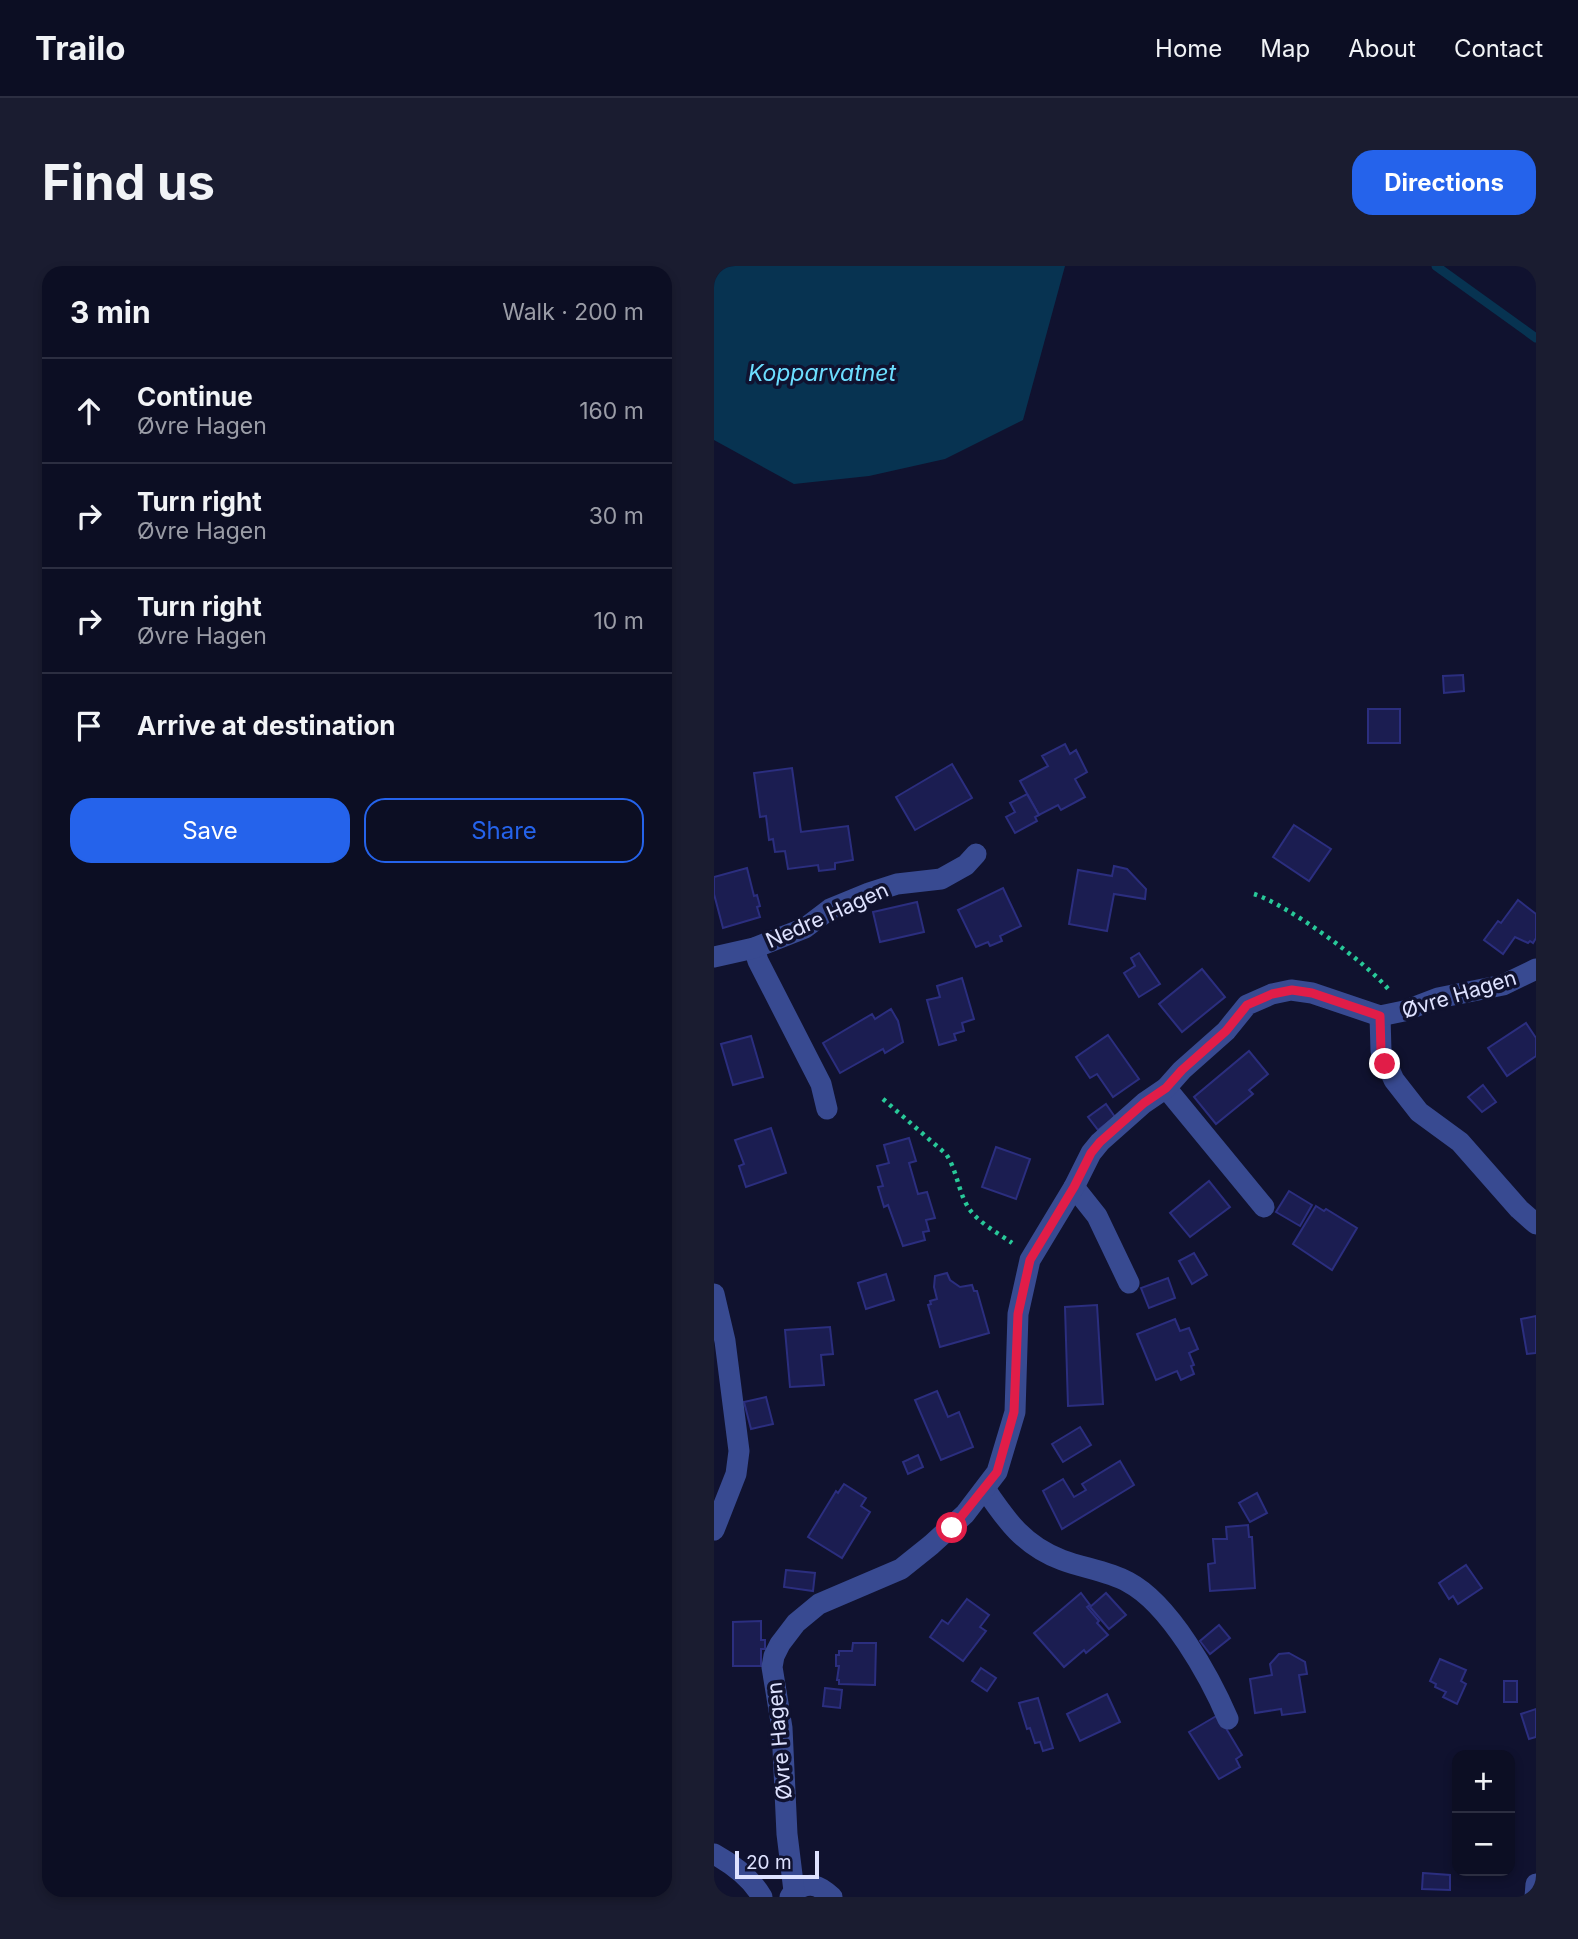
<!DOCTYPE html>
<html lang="en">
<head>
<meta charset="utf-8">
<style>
  :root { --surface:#0c0e23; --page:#1a1c30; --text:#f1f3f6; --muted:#9a9ca6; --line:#2c2e41; --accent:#2563eb }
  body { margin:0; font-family:Inter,sans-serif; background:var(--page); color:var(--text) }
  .controls { position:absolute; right:21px; bottom:21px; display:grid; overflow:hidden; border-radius:14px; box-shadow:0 4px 10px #0003 }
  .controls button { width:63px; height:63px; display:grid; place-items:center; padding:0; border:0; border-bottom:2px solid var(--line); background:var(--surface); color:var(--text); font:35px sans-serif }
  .scale { position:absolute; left:21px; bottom:18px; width:84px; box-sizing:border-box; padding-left:7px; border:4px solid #dee2ff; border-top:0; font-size:19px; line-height:24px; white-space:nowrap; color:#dee2ff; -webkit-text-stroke:5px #10122f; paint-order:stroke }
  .stop { position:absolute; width:21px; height:21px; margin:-16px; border:5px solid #e11d48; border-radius:50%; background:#fff }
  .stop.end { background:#e11d48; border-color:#fff; box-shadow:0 2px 7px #0008 }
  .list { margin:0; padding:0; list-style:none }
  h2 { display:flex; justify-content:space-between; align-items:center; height:91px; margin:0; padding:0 28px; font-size:30px }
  h2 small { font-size:23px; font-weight:400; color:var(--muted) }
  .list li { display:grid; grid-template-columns:46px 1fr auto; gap:21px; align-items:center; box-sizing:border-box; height:105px; padding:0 28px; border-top:2px solid var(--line) }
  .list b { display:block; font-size:26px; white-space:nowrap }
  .list p { margin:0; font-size:23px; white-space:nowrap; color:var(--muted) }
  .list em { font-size:23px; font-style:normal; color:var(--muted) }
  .actions { display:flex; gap:14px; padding:21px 28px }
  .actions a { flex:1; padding:16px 0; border:2px solid var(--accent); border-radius:21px; text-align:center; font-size:24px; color:var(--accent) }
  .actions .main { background:var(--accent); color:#fff }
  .icon { flex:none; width:38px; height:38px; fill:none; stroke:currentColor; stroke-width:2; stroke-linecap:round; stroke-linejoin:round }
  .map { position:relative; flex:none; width:822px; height:1631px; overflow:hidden; border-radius:21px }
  header { display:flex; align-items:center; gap:42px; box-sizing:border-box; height:98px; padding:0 35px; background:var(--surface); border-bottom:2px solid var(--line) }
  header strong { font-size:33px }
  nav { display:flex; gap:38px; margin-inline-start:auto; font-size:24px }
  .intro { display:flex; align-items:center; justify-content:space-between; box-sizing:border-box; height:168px; padding:0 42px }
  h1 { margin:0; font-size:49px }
  .button { padding:18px 32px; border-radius:21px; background:var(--accent); color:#fff; font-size:24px; font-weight:700 }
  main { display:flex; gap:42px; padding:0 42px }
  aside { flex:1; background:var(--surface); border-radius:21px; box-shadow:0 4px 10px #0003 }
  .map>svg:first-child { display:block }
</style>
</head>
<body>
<header>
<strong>Trailo</strong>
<nav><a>Home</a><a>Map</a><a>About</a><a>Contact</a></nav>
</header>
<div class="intro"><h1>Find us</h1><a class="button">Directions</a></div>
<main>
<aside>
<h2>3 min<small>Walk · 200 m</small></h2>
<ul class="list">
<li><svg class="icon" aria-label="ahead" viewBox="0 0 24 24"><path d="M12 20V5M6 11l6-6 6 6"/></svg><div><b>Continue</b><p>Øvre Hagen</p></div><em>160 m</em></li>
<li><svg class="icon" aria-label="right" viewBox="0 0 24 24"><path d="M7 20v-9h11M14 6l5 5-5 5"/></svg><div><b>Turn right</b><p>Øvre Hagen</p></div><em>30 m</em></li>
<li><svg class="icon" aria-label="right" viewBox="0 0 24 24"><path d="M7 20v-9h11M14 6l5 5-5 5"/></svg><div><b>Turn right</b><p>Øvre Hagen</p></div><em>10 m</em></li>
<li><svg class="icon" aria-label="arrive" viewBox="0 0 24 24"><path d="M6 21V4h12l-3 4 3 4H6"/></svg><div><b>Arrive at destination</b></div></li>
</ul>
<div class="actions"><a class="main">Save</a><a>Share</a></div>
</aside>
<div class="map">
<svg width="822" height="1631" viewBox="0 0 822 1631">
  <rect width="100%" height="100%" fill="#10122f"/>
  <polygon fill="#073351" points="0,0 351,0 309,154 231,193 155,210 80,218 0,174"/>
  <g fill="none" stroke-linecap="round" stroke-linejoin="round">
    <polyline stroke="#073351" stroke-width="9" points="722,0 822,72"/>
  </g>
  <g fill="#1b1d51" stroke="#2b2e7f" stroke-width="2">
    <polygon points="749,409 750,425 730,427 729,410"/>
    <rect x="654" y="443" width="32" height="34"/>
    <polygon points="351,478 356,488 362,484 373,506 361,513 371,531 347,544 344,539 325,549 306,515 334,500 328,490"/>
    <polygon points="238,498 258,532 201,564 182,531"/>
    <polygon points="78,502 87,566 134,560 139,594 121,597 121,603 105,605 104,599 74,603 71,585 61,586 59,573 55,574 52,550 46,551 40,507"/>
    <polygon points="313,528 325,549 321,551 323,555 301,567 292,551 301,546 296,537"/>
    <polygon points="580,559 617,583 595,615 559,591"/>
    <polygon points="400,600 413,603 432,623 431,633 400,628 393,665 355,658 364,604 398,610"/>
    <polygon points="33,602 40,630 43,629 46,640 43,641 46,651 9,662 0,628 0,611"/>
    <polygon points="289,622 307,660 286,670 288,675 276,680 274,676 262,681 244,644"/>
    <polygon points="804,634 822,648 822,672 819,677 816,675 814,677 801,671 789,688 770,674 784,655 787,657"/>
    <polygon points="203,636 210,666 166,676 159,646"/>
    <polygon points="425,687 446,718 425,731 410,707 421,700 417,692"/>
    <polygon points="488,703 511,731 468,766 445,738"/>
    <polygon points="248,712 260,753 248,757 250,765 240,768 242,774 225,779 213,734 226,731 223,720"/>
    <polygon points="177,743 184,755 189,776 171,787 169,783 126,807 109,777 158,748 161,753"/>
    <polygon points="812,757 822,772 822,790 793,810 774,782"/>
    <polygon points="394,769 425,813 399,831 383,808 376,812 362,791"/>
    <polygon points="37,770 49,811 19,819 7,778"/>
    <polygon points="535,785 554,808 535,824 539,828 502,858 480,831"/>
    <polygon points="769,819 782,836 768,846 754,831"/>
    <polygon points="392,838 401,851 384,864 374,851"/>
    <polygon points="57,862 72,907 32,921 25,900 30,898 21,874"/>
    <polygon points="195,872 202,895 195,897 204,928 213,926 221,952 212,954 215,965 209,966 211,974 189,980 174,939 170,941 164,921 169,920 163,900 175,897 170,879"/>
    <polygon points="282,881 316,893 302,933 268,921"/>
    <polygon points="495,915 516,941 476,971 456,947"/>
    <polygon points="575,925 598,939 586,960 562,946"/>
    <polygon points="602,940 610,945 612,943 643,962 618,1004 579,978"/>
    <polygon points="480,987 493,1009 478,1018 465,995"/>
    <polygon points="233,1007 236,1014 246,1021 258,1019 260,1025 263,1025 275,1067 226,1081 214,1039 217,1038 216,1035 223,1033 220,1021 221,1010"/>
    <polygon points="172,1008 180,1034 152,1043 144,1017"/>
    <polygon points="454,1012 461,1032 435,1042 427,1022"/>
    <polygon points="383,1039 389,1138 354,1140 351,1041"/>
    <polygon points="822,1050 822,1087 813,1088 807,1053"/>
    <polygon points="461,1053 466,1065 475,1062 484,1083 475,1087 480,1099 477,1100 480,1108 467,1114 463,1105 442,1114 423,1068"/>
    <polygon points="116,1061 119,1088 107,1089 110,1119 76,1121 71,1064"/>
    <polygon points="223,1125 234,1151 245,1146 259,1181 227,1194 201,1134"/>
    <polygon points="52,1131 59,1158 37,1163 30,1136"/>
    <polygon points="366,1161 377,1179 349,1196 338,1178"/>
    <polygon points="204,1189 209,1201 194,1208 189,1196"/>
    <polygon points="406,1195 420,1219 348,1263 329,1225 349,1213 360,1231 372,1224 368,1218"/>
    <polygon points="130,1218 152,1232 147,1240 156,1246 128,1292 94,1271 122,1225 124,1227"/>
    <polygon points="543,1227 553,1247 536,1256 525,1237"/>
    <polygon points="534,1259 535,1271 538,1271 541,1322 496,1325 494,1298 501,1297 499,1273 513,1273 512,1261"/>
    <polygon points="752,1299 768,1322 744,1338 739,1330 735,1333 725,1317"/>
    <polygon points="72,1304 101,1307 99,1325 70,1321"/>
    <polygon points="367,1327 376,1339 373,1341 385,1355 383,1357 394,1369 372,1387 370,1384 350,1401 320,1367"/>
    <polygon points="392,1327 412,1349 395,1363 376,1341"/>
    <polygon points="253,1333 275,1349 266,1361 272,1365 249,1395 216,1371 228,1354 234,1358"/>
    <polygon points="47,1355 47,1374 51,1374 51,1383 47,1383 47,1400 19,1400 19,1356"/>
    <polygon points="505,1359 516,1372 496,1388 486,1375"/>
    <polygon points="139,1377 162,1377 161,1419 125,1418 125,1414 123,1414 125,1400 122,1400 122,1389 125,1389 125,1385 138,1385"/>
    <polygon points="575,1387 591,1396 593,1408 585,1409 591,1446 568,1449 567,1443 541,1447 536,1413 558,1409 556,1398 565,1388"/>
    <polygon points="726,1393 752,1404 747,1415 752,1418 743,1438 729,1431 732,1426 721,1421 722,1418 716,1415"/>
    <polygon points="267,1402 282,1412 273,1425 258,1415"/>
    <rect x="790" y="1415" width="13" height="21"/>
    <polygon points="111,1422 128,1424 126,1442 109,1440"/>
    <polygon points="393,1428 406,1456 366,1475 353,1448"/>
    <polygon points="324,1432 339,1482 329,1485 326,1476 321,1477 316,1462 313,1463 305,1437"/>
    <polygon points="822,1443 822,1471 815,1473 807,1448"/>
    <polygon points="504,1449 528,1489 522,1493 526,1501 505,1513 475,1466"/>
    <polygon points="709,1607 736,1609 736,1624 708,1623"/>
  </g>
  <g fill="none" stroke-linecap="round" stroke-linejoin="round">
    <g stroke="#28c999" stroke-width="4.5" stroke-dasharray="3.5 5" stroke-linecap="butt">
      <path d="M540,628C574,639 652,696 675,724"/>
      <path d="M169,833L232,888C243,904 244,925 254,941C263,956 284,967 298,977"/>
    </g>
    <g stroke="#384a91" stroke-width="21">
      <polyline points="40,682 44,695 107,818 113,843"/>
      <polyline points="0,691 40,682 91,662 116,643 155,627 183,618 227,613 252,599 262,588"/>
      <polyline points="666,750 667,785 680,814 705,846 746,876 805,943 822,958"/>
      <polyline points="452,822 550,941"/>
      <polyline points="360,921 383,950 415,1017"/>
      <polyline points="0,1028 11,1075 25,1185 22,1208 0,1264"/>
      <path d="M271,1223C292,1254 310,1280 348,1294C369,1302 394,1305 414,1316C456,1338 496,1411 514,1453"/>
      <path d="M0,1588C20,1599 37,1612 48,1631"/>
      <path d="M80,1625C96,1615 105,1619 118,1631"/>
      <polyline points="76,1631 80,1625 73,1568 68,1462 58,1401 60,1390 66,1378 82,1357 105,1338 187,1303 217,1279 251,1248 283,1206 301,1146 304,1048 316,994 360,921 377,887 386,876 430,837 452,822 468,804 512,765 533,739 558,728 577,724 598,727 666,750 690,745 724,732 789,719 822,703"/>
      <polyline points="821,1631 822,1618"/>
    </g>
  </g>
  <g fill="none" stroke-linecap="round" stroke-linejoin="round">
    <polyline stroke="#e11d48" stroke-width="9" points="238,1262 283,1206 300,1146 304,1048 316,994 360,921 377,887 386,876 430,837 452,822 468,804 512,765 533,739 558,728 578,724 598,727 666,750 667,785 671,798"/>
  </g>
  <g text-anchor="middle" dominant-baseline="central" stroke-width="7" stroke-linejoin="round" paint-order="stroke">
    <g font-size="21" fill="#dee2ff" stroke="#10122f">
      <text transform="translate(113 649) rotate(-24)">Nedre Hagen</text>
      <text transform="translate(745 728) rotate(-17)">Øvre Hagen</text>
      <text transform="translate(65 1475) rotate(-95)">Øvre Hagen</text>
    </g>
    <g font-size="23" font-style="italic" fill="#6cdeff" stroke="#10122f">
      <text x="108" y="107">Kopparvatnet</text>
    </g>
  </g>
</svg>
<div class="controls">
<button>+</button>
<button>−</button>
</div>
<div class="scale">20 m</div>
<div class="stop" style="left:238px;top:1262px"></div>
<div class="stop end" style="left:671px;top:798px"></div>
</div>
</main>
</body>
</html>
